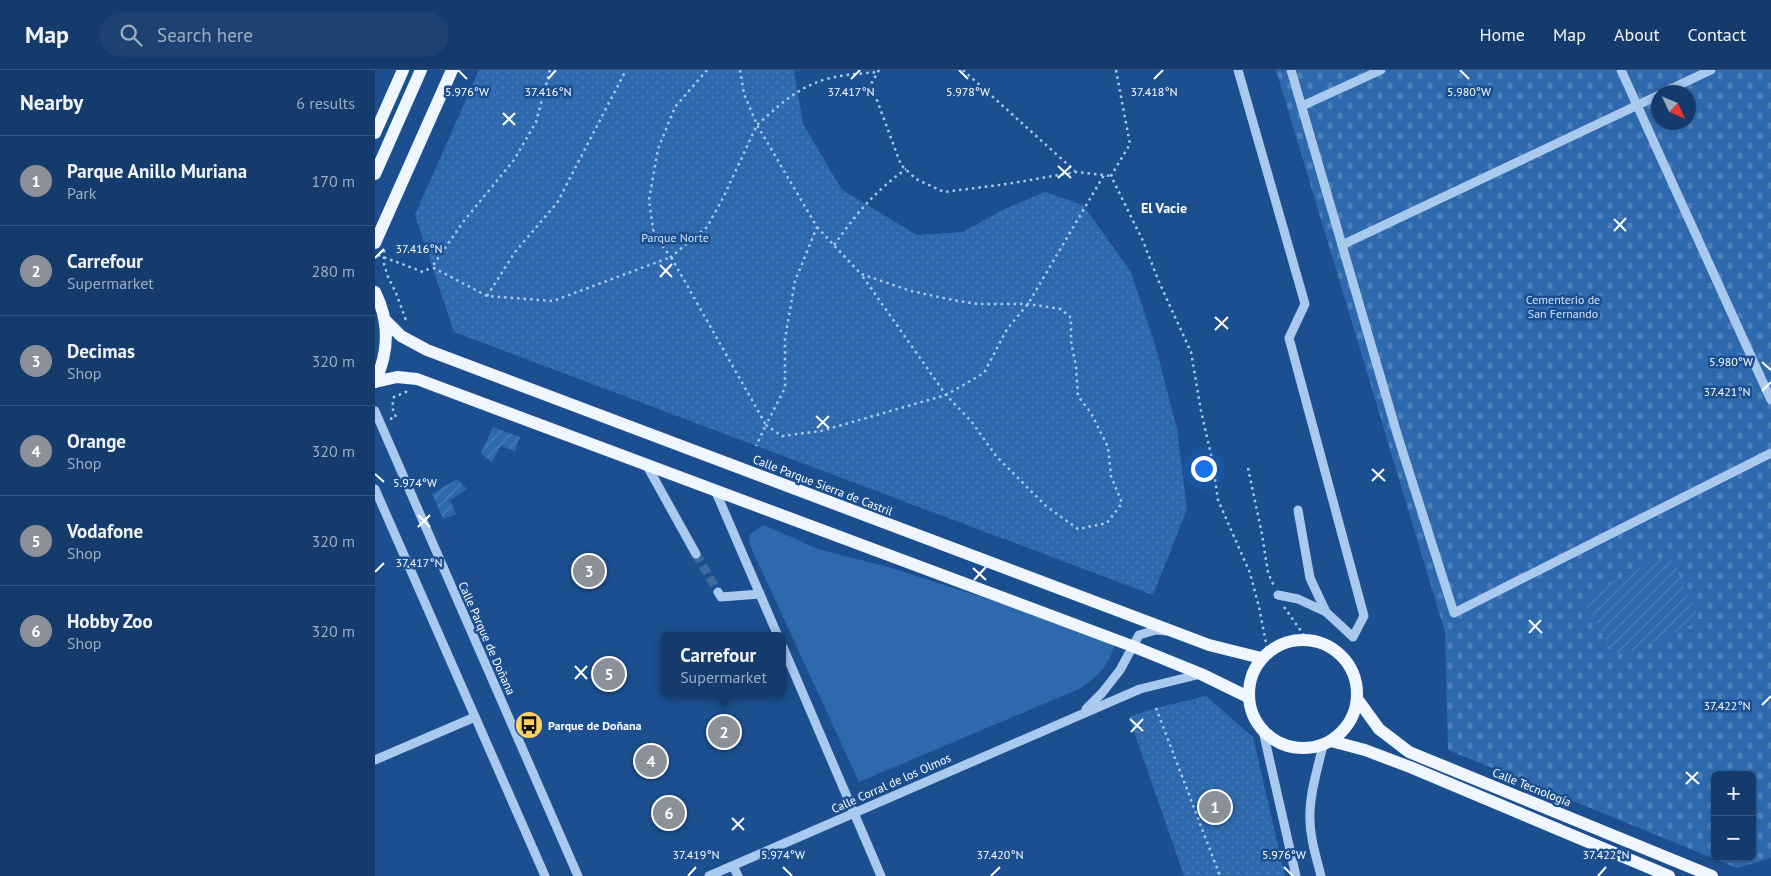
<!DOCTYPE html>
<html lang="en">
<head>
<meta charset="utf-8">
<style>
  :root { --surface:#143b6b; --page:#1d4271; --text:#f1f3f6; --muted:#9dadc1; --line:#33557e; --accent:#8c9099 }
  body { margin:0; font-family:"PT Sans",sans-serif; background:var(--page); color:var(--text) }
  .controls { position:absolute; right:15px; bottom:15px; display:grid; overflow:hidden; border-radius:8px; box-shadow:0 1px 4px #0004 }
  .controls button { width:45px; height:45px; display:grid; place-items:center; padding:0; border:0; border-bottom:1px solid var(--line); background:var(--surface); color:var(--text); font:25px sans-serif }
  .compass { position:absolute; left:1276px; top:15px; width:45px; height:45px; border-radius:50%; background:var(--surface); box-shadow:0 1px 4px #0004; rotate:134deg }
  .you { position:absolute; left:828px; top:398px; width:18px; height:18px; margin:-12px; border:4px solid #fff; border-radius:50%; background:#1a73e8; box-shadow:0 0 0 8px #1a73e833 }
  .badge { display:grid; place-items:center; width:32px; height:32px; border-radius:50%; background:var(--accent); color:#fff; font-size:16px; font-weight:700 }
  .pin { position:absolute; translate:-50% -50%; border:2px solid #fff; box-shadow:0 1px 5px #0006 }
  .popup { position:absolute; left:286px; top:562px; width:125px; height:65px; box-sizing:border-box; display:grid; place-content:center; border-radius:8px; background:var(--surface); filter:drop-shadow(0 1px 4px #0005); font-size:16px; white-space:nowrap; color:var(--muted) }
  .popup b { font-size:19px; color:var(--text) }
  .popup::after { content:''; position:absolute; left:50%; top:100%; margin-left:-10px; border:10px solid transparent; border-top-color:var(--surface) }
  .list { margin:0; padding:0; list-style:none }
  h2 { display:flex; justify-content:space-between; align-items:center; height:65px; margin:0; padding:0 20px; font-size:21px }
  h2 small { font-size:16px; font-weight:400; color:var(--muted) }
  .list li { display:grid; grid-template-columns:32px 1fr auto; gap:15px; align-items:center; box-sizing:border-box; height:90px; padding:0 20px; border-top:1px solid var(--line) }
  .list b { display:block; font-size:19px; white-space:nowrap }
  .list p { margin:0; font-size:16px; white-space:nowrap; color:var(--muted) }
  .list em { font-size:16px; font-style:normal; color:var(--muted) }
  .icon { flex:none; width:28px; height:28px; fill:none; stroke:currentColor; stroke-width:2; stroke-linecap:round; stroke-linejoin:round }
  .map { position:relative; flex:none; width:1396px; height:806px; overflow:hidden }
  header { display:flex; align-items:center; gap:30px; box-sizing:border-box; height:70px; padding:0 25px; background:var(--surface); border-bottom:1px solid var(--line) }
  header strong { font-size:24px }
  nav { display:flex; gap:28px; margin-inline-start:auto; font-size:18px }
  .search { width:350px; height:45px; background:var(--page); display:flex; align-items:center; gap:12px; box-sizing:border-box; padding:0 18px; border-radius:28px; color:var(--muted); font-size:19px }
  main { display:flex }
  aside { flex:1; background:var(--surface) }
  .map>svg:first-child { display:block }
</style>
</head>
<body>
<header>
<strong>Map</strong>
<div class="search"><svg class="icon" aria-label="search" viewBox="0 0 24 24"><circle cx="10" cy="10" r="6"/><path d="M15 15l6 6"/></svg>Search here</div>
<nav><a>Home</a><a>Map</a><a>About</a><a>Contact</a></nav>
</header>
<main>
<aside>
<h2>Nearby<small>6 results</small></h2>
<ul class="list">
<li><span class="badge">1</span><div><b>Parque Anillo Muriana</b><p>Park</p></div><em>170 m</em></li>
<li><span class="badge">2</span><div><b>Carrefour</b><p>Supermarket</p></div><em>280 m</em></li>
<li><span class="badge">3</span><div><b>Decimas</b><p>Shop</p></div><em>320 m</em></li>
<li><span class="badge">4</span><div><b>Orange</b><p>Shop</p></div><em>320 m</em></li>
<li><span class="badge">5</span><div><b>Vodafone</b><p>Shop</p></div><em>320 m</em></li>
<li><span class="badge">6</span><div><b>Hobby Zoo</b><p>Shop</p></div><em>320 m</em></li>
</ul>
</aside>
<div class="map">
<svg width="1396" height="806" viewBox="0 0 1396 806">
  <defs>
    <pattern id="cemetery-stones" width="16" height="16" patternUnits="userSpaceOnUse" patternTransform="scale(1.25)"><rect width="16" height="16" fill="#2e69ad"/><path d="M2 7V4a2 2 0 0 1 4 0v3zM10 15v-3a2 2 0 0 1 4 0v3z" fill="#4d80b9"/></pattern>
    <pattern id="park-dots" width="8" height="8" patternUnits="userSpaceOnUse" patternTransform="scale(1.25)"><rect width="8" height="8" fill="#2e69ad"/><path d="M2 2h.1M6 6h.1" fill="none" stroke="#4d80b9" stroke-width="1.8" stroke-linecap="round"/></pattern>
    <pattern id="garden-furrows" width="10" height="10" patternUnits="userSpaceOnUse" patternTransform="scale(1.25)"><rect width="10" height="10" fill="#2e69ad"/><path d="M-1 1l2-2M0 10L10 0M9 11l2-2" fill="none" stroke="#4d80b9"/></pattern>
  </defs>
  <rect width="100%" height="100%" fill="#1b4f8f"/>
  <path fill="#2e69ad" d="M389,455L443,479L513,497L741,570C733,597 727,604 704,619L484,712L374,473L375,464Z"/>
  <path fill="url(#cemetery-stones)" fill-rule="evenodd" d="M901,0H1396V788L1362,798L1073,680L1070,562ZM1284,22H1314V52H1284ZM1340,705H1377V787H1340Z"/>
  <g fill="url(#park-dots)">
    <polygon points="104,0 419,0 428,54 467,120 542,165 588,162 627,140 670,122 708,135 756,202 781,278 802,359 812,439 778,525 79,262 40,145"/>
    <polygon points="831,626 878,667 910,806 809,806 754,647 781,638"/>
  </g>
  <g fill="url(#garden-furrows)">
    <polygon points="118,357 145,367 140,381 126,376 117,392 106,383"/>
    <polygon points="82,409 92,419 75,430 81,444 68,449 57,424"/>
    <polygon points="1283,488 1292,488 1299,493 1321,543 1322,552 1261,580 1245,584 1234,577 1213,536 1214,528 1219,522"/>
  </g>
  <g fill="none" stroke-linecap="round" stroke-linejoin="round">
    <polyline stroke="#3d69a0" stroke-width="9" stroke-dasharray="9 4.5" stroke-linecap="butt" points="321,484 343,522"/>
    <g stroke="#a9c9ee" stroke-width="2.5" stroke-dasharray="2.5 4" stroke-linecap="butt">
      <polyline points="175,0 161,52 139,90 88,152 57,197 112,226 178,231 296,187 391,355 381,376"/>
      <polyline points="332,0 300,37 283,79 274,130 279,165 296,187 332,157 348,128 382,55 442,157 420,211 410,269 410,318 391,355 407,366 446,361 571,325 609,303 632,259 653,234 729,105"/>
      <path d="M365,0L369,24L382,55C399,40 416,23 438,14C456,5 483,4 502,2"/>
      <polyline points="504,0 496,14 526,95 541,109 569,122 632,114 701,102 736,106"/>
      <polyline points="588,0 700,101"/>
      <polyline points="741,0 755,74 736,106 768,171 784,212 816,282 826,341 837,389 843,430 875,503 884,537 892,578"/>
      <polyline points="442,157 486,204 536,221 573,229 602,234 653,234 686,239 696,248 696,271 701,297 703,326 716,343 733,377 736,406 747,433 732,453 703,459 671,436 621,386 596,351 571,325 486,204"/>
      <path d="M459,175C482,143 499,122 531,99"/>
      <polyline points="9,180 9,194 13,207 21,223 32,253"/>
      <polyline points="3,185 48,202 57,197"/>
      <polyline points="112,226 140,182 182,133 251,0"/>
      <polyline points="15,349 21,347 17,337 19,327 31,322 32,320"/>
      <polyline points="873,398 887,464 893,503 899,516"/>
      <polyline points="909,537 931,568"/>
      <polyline points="781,638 845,806"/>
    </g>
    <g stroke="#a9c9ee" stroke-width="9">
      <polyline points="863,0 930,234 914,268 989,546 978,567 951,542 935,508 923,440"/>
      <polyline points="916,0 1023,367 1079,543 1396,383"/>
      <polyline points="1246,0 1396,330"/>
      <polyline points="1289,22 1336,0"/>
      <polyline points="927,36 1006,0"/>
      <polyline points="967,175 1284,25"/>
      <polyline points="0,341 203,806"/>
      <polyline points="271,394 321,484"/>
      <polyline points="0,419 170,806"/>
      <polyline points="340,420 403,566"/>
      <polyline points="343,522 346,527 385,524"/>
      <polyline points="903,525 923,529 951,542"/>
      <polyline points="408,577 506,806"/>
      <polyline points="711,639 727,623 745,600 764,565 781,560 791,561"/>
      <polyline points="888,661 921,806"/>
      <polyline points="0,690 100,647"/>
      <polyline points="358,796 363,806"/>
      <polyline points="334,806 765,619 826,604"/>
      <path d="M946,806C941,786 934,765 935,744C935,721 943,698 948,675"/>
    </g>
    <g stroke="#f0f6ff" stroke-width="12">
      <polyline points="0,63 28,0"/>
      <polyline points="0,104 46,0"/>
      <polyline points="0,173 77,0"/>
      <path d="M0,222C15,252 14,282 0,312"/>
      <polyline points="10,250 26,266 52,280 834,575 886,588"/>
      <polyline points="0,312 22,307 42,309 757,576 826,604 873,627"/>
      <circle cx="928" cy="624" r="54"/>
      <polyline points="983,630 1004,659 1034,682 1337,806"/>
      <polyline points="956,671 990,680 1035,697 1294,806"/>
    </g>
  </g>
  <path fill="none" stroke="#fff" stroke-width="2" d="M83,0L92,9M584,0L593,9M1085,0L1094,9M173,9L181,0M476,9L485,0M779,9L788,0M128,43L140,55M128,55L140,43M683,96L696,108M683,108L696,96M1239,149L1251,161M1239,161L1251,148M0,188L9,179M285,195L297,207M285,207L297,194M840,247L853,259M840,260L853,247M1387,292L1396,300M1387,321L1396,312M441,346L454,358M442,358L454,346M997,399L1010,411M0,404L9,412M997,411L1009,399M43,445L55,457M43,457L55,445M598,498L611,510M0,502L9,493M599,510L611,497M1154,550L1167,563M1154,563L1166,550M200,596L212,609M200,609L212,596M1387,635L1396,626M755,649L768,661M756,662L768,649M1311,702L1324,714M1311,714L1323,702M357,748L369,760M357,760L369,748M408,797L417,806M909,797L918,806M313,806L321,797M616,806L625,797M1223,806L1231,797"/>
  <defs>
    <symbol id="bus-disc" viewBox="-11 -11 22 22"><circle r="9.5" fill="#ffd166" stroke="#1b4f8f"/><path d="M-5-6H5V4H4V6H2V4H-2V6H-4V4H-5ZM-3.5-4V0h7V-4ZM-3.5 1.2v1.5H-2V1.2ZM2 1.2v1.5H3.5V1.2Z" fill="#111"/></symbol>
  </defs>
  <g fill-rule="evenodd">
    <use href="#bus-disc" x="138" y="639" width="32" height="32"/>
  </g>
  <g text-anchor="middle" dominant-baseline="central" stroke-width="5" stroke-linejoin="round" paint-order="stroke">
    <g font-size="12" fill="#cfe3fa" stroke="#1b4f8f">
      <text x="300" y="167">Parque Norte</text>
      <text x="1188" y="229">Cementerio de<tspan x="1188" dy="14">San Fernando</tspan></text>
    </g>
    <g font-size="12" fill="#fff" stroke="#1b4f8f">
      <text transform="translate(448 415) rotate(21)">Calle Parque Sierra de Castril</text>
      <text transform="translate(112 568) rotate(66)">Calle Parque de Doñana</text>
      <text transform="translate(516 713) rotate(-24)">Calle Corral de los Olmos</text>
      <text transform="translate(1157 717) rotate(22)">Calle Tecnología</text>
    </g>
    <g font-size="12" font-weight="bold" fill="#fff" stroke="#1b4f8f" text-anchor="start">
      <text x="173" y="655">Parque de Doñana</text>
    </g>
    <g font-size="14" font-weight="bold" fill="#fff" stroke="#1b4f8f">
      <text x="789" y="138">El Vacie</text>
    </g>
  </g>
  <g font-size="12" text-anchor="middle" fill="#fff" stroke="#1b4f8f" stroke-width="5" stroke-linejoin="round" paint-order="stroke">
    <text x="92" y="26">5.976°W</text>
    <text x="593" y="26">5.978°W</text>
    <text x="1094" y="26">5.980°W</text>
    <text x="173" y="26">37.416°N</text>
    <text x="476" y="26">37.417°N</text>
    <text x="779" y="26">37.418°N</text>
    <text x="44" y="183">37.416°N</text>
    <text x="1356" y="296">5.980°W</text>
    <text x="1352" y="326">37.421°N</text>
    <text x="40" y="417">5.974°W</text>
    <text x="44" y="497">37.417°N</text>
    <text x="1352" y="640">37.422°N</text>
    <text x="321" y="789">37.419°N</text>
    <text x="625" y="789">37.420°N</text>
    <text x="1231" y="789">37.422°N</text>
    <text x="408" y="789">5.974°W</text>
    <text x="909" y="789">5.976°W</text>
  </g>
</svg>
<div class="controls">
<button>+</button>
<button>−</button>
</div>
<svg class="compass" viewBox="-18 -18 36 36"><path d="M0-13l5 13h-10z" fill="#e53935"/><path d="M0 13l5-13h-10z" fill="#9dadc1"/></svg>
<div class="you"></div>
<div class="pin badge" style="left:840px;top:737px">1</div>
<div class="pin badge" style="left:349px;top:662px">2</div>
<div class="popup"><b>Carrefour</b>Supermarket</div>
<div class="pin badge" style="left:214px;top:501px">3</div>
<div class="pin badge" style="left:276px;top:691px">4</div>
<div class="pin badge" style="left:234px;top:604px">5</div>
<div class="pin badge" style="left:294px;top:743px">6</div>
</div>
</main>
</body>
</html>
